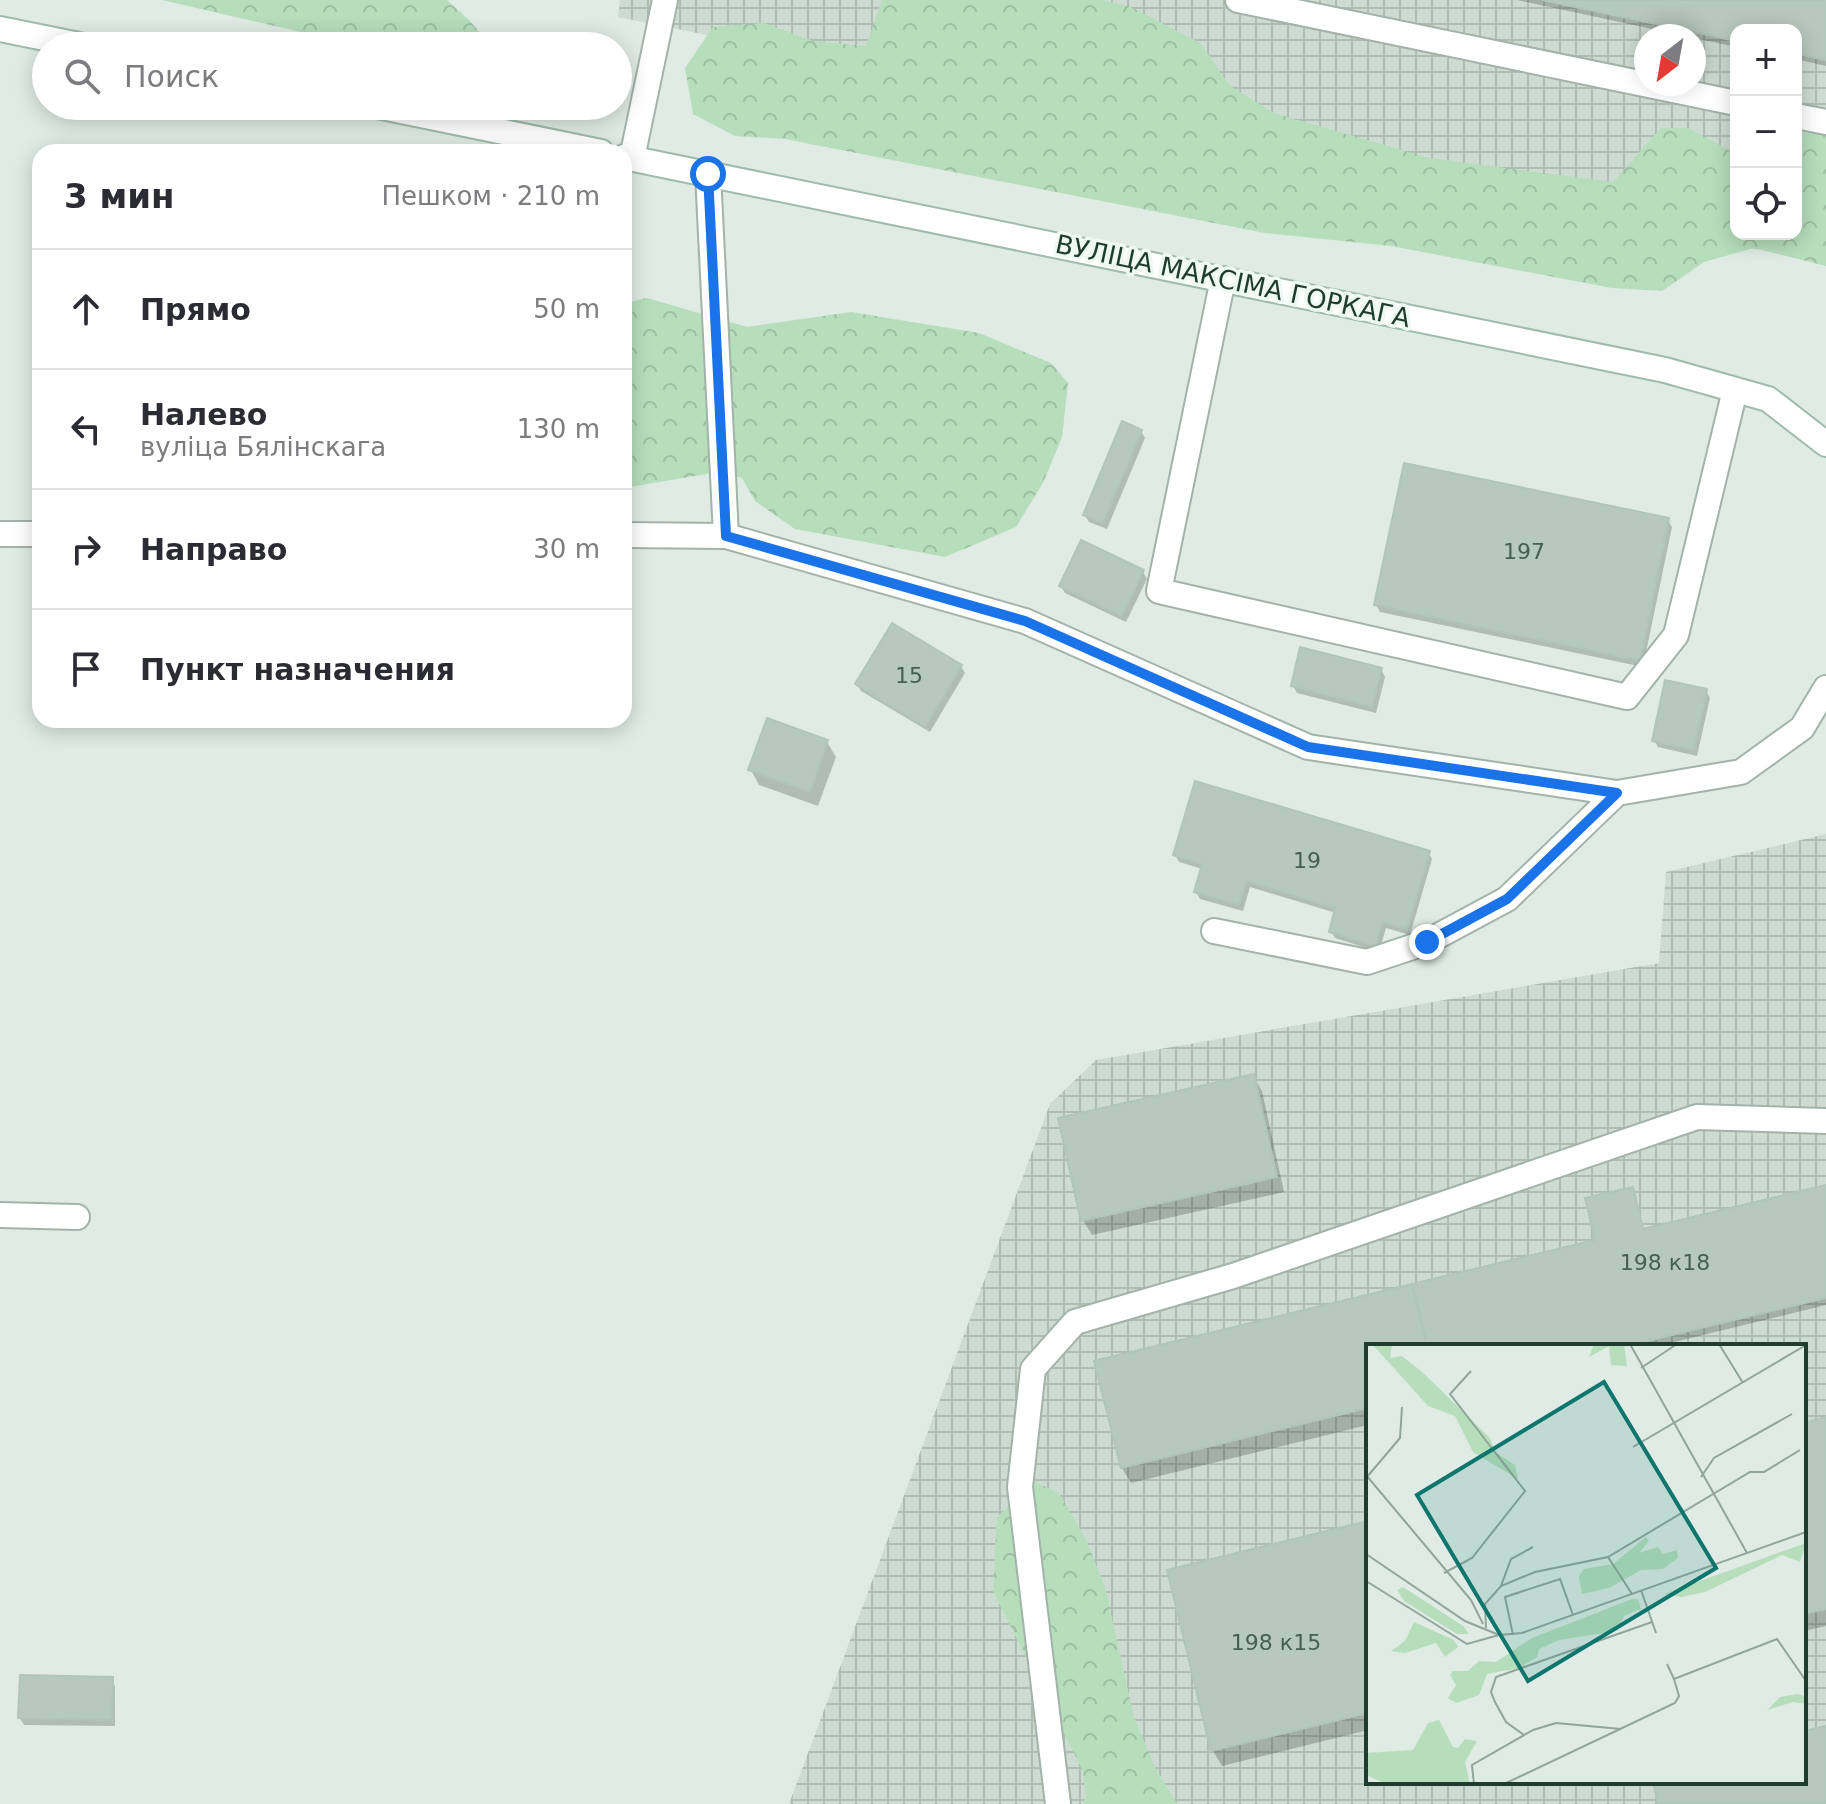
<!DOCTYPE html>
<html lang="ru">
<head>
<meta charset="utf-8">
<style>
  :root { --surface:#fff; --page:#f7f7f7; --text:#2b2b33; --muted:#7c7c81; --line:#e1e1e2 }
  body { margin:0; font-family:"DejaVu Sans",sans-serif; background:var(--page); color:var(--text) }
  .controls { position:absolute; right:24px; top:24px; display:grid; overflow:hidden; border-radius:16px; box-shadow:0 4px 20px #0003 }
  .controls button { width:72px; height:72px; display:grid; place-items:center; padding:0; border:0; border-bottom:2px solid var(--line); background:var(--surface); color:var(--text); font:40px sans-serif }
  .compass { position:absolute; left:1634px; top:24px; width:72px; height:72px; border-radius:50%; background:var(--surface); box-shadow:0 4px 20px #0003; rotate:211deg }
  .stop { position:absolute; width:24px; height:24px; margin:-18px; border:6px solid #1a73e8; border-radius:50%; background:#fff }
  .stop.end { background:#1a73e8; border-color:#fff; box-shadow:0 2px 8px #0008 }
  .list { margin:0; padding:0; list-style:none }
  h2 { display:flex; justify-content:space-between; align-items:center; height:104px; margin:0; padding:0 32px; font-size:34px }
  h2 small { font-size:26px; font-weight:400; color:var(--muted) }
  .list li { display:grid; grid-template-columns:52px 1fr auto; gap:24px; align-items:center; box-sizing:border-box; height:120px; padding:0 32px; border-top:2px solid var(--line) }
  .list b { display:block; font-size:30px; white-space:nowrap }
  .list p { margin:0; font-size:26px; white-space:nowrap; color:var(--muted) }
  .list em { font-size:26px; font-style:normal; color:var(--muted) }
  .icon { flex:none; width:44px; height:44px; fill:none; stroke:currentColor; stroke-width:2; stroke-linecap:round; stroke-linejoin:round }
  .map { position:relative; flex:none; width:1826px; height:1804px; overflow:hidden }
  .search { position:absolute; background:var(--surface); box-shadow:0 4px 20px #0003; left:32px; top:32px; width:600px; height:88px; display:flex; align-items:center; gap:20px; box-sizing:border-box; padding:0 28px; border-radius:44px; color:var(--muted); font-size:30px }
  .panel { position:absolute; background:var(--surface); box-shadow:0 4px 20px #0003; left:32px; top:144px; width:600px; height:584px; border-radius:24px }
  .map>svg:first-child { display:block }
</style>
</head>
<body>
<div class="map">
<svg width="1826" height="1804" viewBox="0 0 1826 1804">
  <defs>
    <pattern id="industrial-grid" width="8" height="8" patternUnits="userSpaceOnUse" patternTransform="scale(2)"><rect width="8" height="8" fill="#cddbd3"/><path d="M0 4h8M4 0v8" fill="none" stroke="#b0bdb5"/></pattern>
    <pattern id="forest-crowns" width="20" height="18" patternUnits="userSpaceOnUse" patternTransform="scale(2)"><rect width="20" height="18" fill="#b6debb"/><path d="M2 6a3 3 0 1 1 6 0M12 15a3 3 0 1 1 6 0" fill="none" stroke="#9cbfa1"/></pattern>
  </defs>
  <rect width="100%" height="100%" fill="#dfebe4"/>
  <g fill="url(#industrial-grid)" fill-rule="evenodd">
    <path d="M620,0H1826V263L618,17ZM1736,30H1796V234H1736ZM1646,36H1694V84H1646Z"/>
    <path d="M1826,834V1804H789L1050,1104L1096,1060L1659,963L1666,872ZM1368,1346H1804V1782H1368Z"/>
  </g>
  <g fill="url(#forest-crowns)">
    <polygon points="162,0 447,0 470,21 485,39 481,46 389,46 301,32"/>
    <polygon points="882,0 1102,0 1131,7 1200,43 1230,86 1274,113 1429,158 1613,182 1661,128 1688,128 1736,154 1736,234 1796,234 1796,136 1826,128 1826,266 1754,248 1704,262 1662,291 1612,288 1391,246 1265,233 785,139 735,136 693,114 685,68 713,27 764,23 813,41 866,46"/>
    <polygon points="647,298 747,327 851,312 979,333 1051,363 1068,383 1062,437 1043,483 1016,527 945,557 795,529 755,501 742,478 718,472 624,488 624,303"/>
    <polygon points="1035,1482 1059,1493 1085,1537 1105,1587 1134,1717 1155,1767 1177,1804 1083,1804 1086,1797 1083,1771 993,1591 997,1517"/>
  </g>
  <g fill="#0003">
    <polygon points="1517,0 1826,0 1826,66 1796,59 1796,30 1736,30 1736,47"/>
    <polygon points="1141,431 1145,438 1107,529 1089,522 1085,515"/>
    <polygon points="1668,520 1672,527 1643,667 1380,612 1376,605"/>
    <polygon points="1143,572 1147,579 1126,622 1065,593 1061,586"/>
    <polygon points="961,666 965,673 930,732 861,691 857,684"/>
    <polygon points="1381,669 1385,677 1376,713 1297,693 1293,686"/>
    <polygon points="1706,691 1710,698 1697,756 1658,747 1654,740"/>
    <polygon points="827,742 836,757 818,806 759,785 751,770"/>
    <polygon points="1428,852 1432,859 1410,935 1386,928 1379,952 1335,938 1331,931 1336,913 1250,887 1243,911 1200,899 1196,892 1203,869 1179,862 1175,855"/>
    <polygon points="1253,1076 1262,1091 1284,1192 1092,1235 1083,1220"/>
    <polygon points="1826,1187 1826,1305 1658,1346 1368,1346 1368,1425 1131,1483 1122,1468 1096,1362 1597,1242 1632,1189 1644,1231"/>
    <polygon points="1826,1419 1826,1626 1804,1631 1804,1425"/>
    <polygon points="1368,1523 1368,1730 1222,1766 1213,1751 1169,1572"/>
    <polygon points="111,1679 115,1686 115,1726 24,1725 20,1718"/>
  </g>
  <g fill="#b7c9bf" stroke="#b1c5ba" stroke-width="2">
    <polygon points="1542,0 1826,0 1826,60 1796,54 1796,30 1736,30 1736,41"/>
    <polygon points="1122,421 1142,430 1103,523 1083,515"/>
    <polygon points="1404,463 1669,518 1640,661 1374,605"/>
    <polygon points="1081,540 1144,570 1122,616 1059,586"/>
    <polygon points="892,623 962,665 925,727 855,684"/>
    <polygon points="1300,647 1382,668 1372,707 1291,686"/>
    <polygon points="1665,680 1707,689 1694,750 1652,741"/>
    <polygon points="767,718 828,740 810,792 748,770"/>
    <polygon points="1195,781 1430,851 1407,929 1382,922 1376,946 1329,932 1335,908 1246,881 1239,905 1194,892 1202,864 1173,855"/>
    <polygon points="1254,1074 1277,1177 1081,1221 1058,1118"/>
    <polygon points="1826,1185 1826,1298 1627,1346 1427,1346 1412,1284 1595,1240 1585,1198 1633,1187 1643,1229"/>
    <polygon points="1412,1284 1427,1346 1368,1346 1368,1408 1121,1468 1094,1361"/>
    <polygon points="1826,1417 1826,1609 1804,1614 1804,1423"/>
    <polygon points="1368,1521 1368,1713 1211,1751 1167,1570"/>
    <polygon points="20,1675 113,1677 112,1720 18,1718"/>
    <polygon points="1826,1726 1826,1804 1658,1804 1653,1782 1804,1782 1804,1731"/>
  </g>
  <g fill="none" stroke-linecap="round" stroke-linejoin="round">
    <defs>
      <g id="service">
        <polyline points="1238,0 1736,103"/>
        <polyline points="1796,116 1826,122"/>
        <polyline points="632,158 665,0"/>
        <polyline points="708,174 726,536"/>
        <polyline points="1223,279 1159,591 1627,697 1676,635 1735,390"/>
        <polyline points="1214,931 1367,962 1427,942 1507,899 1617,793"/>
        <polyline points="1058,1804 1020,1487 1033,1369 1075,1322 1233,1276 1697,1117 1826,1121"/>
      </g>
      <g id="minor">
        <polyline points="0,534 40,534"/>
        <polyline points="624,535 726,536 1025,621 1308,747 1617,793 1741,772 1802,728 1826,688"/>
        <polyline points="0,1215 77,1217"/>
      </g>
      <g id="secondary">
        <polyline points="0,29 84,46"/>
        <polyline points="377,106 601,152"/>
        <polyline points="624,157 1665,370 1768,399 1826,444"/>
      </g>
    </defs>
    <use href="#service" stroke="#a2b3aa" stroke-width="28"/>
    <use href="#minor" stroke="#a2b3aa" stroke-width="28"/>
    <use href="#secondary" stroke="#9fbbad" stroke-width="28"/>
    <use href="#service" stroke="#fff" stroke-width="24"/>
    <use href="#minor" stroke="#fff" stroke-width="24"/>
    <use href="#secondary" stroke="#fff" stroke-width="24"/>
  </g>
  <g fill="none" stroke-linecap="round" stroke-linejoin="round">
    <polyline stroke="#1a73e8" stroke-width="10" points="708,174 726,536 1025,621 1308,747 1617,793 1507,899 1427,942"/>
  </g>
  <g text-anchor="middle" dominant-baseline="central" stroke-width="7" stroke-linejoin="round" paint-order="stroke">
    <g font-size="22" fill="#455f54">
      <text x="1524" y="551">197</text>
      <text x="909" y="675">15</text>
      <text x="1307" y="860">19</text>
      <text x="1665" y="1262">198 к18</text>
      <text x="1276" y="1642">198 к15</text>
    </g>
    <g font-size="26" fill="#1f3c30" stroke="#eff8f2">
      <text transform="translate(1233 281) rotate(12)">ВУЛІЦА МАКСІМА ГОРКАГА</text>
    </g>
  </g>
  <g transform="translate(1366 1344)">
    <rect width="440" height="440" fill="#dfebe4"/>
    <path d="M6,0H26L24,14L36,12L55,27L124,94L129,108L149,121L152,135L107,108L89,72L62,62ZM228,0H258L261,22L245,21L243,2L223,13ZM280,193L283,197L273,209L292,203L297,210L311,206L312,214L297,225L275,226L243,244L216,250L213,232L218,225L247,220ZM440,199L434,218L416,211L339,248L315,253L298,250ZM37,243L97,282L103,290H91L38,257L31,246ZM266,255H272L275,265L258,272L251,287L193,296L173,305L171,313L153,324L121,330L113,351L90,359L82,354L90,341L84,331L87,327H102L113,317L130,318L166,294ZM48,278L88,296L92,303L79,313L70,299L39,309L25,307L39,297ZM432,350L440,353V360L427,358L401,366L414,353ZM73,376L87,403L92,404L99,395L111,397L99,418L104,440H21L0,431V409L47,406L62,379Z" fill="#b6debb"/>
    <path fill="none" stroke="#92a59c" stroke-width="2" d="M264,0L381,209M353,0L377,39M275,24L311,0M267,103L440,1M0,131L105,256L117,280M1,133L34,94L36,63M335,133L348,114L426,70M0,210L99,277L133,291M242,213L266,250M78,229L106,214L159,147L84,50L105,27M0,237L101,300L133,291M135,242L145,215L167,203M275,246L290,289M120,284L119,260L135,242L169,228L242,213L384,128H398L434,106M133,291L156,289L440,188M147,291L139,253L194,235L207,271M301,320L308,335L411,295L440,337M158,391L140,378L129,358L125,348L130,333L286,278M108,440L106,421L167,386L190,379L255,385M138,440L309,359L313,352L308,335"/>
    <path fill="#0f766e" fill-opacity="0.15" stroke="#0f766e" stroke-width="4" d="M238,38L350,224L162,337L51,151Z"/>
    <rect width="440" height="440" fill="none" stroke="#1f3c30" stroke-width="4"/>
  </g>
</svg>
<div class="controls">
<button>+</button>
<button>−</button>
<button><svg class="icon" aria-label="locate" viewBox="0 0 24 24"><circle cx="12" cy="12" r="6"/><path d="M12 2v4M12 18v4M2 12h4M18 12h4"/></svg></button>
</div>
<svg class="compass" viewBox="-18 -18 36 36"><path d="M0-13l5 13h-10z" fill="#e53935"/><path d="M0 13l5-13h-10z" fill="#7c7c81"/></svg>
<div class="stop" style="left:708px;top:174px"></div>
<div class="stop end" style="left:1427px;top:942px"></div>
<div class="search"><svg class="icon" aria-label="search" viewBox="0 0 24 24"><circle cx="10" cy="10" r="6"/><path d="M15 15l6 6"/></svg>Поиск</div>
<section class="panel">
<h2>3 мин<small>Пешком · 210 m</small></h2>
<ul class="list">
<li><svg class="icon" aria-label="ahead" viewBox="0 0 24 24"><path d="M12 20V5M6 11l6-6 6 6"/></svg><div><b>Прямо</b></div><em>50 m</em></li>
<li><svg class="icon" aria-label="left" viewBox="0 0 24 24"><path d="M17 20v-9H6M10 6l-5 5 5 5"/></svg><div><b>Налево</b><p>вуліца Бялінскага</p></div><em>130 m</em></li>
<li><svg class="icon" aria-label="right" viewBox="0 0 24 24"><path d="M7 20v-9h11M14 6l5 5-5 5"/></svg><div><b>Направо</b></div><em>30 m</em></li>
<li><svg class="icon" aria-label="arrive" viewBox="0 0 24 24"><path d="M6 21V4h12l-3 4 3 4H6"/></svg><div><b>Пункт назначения</b></div></li>
</ul>
</section>
</div>
</body>
</html>
